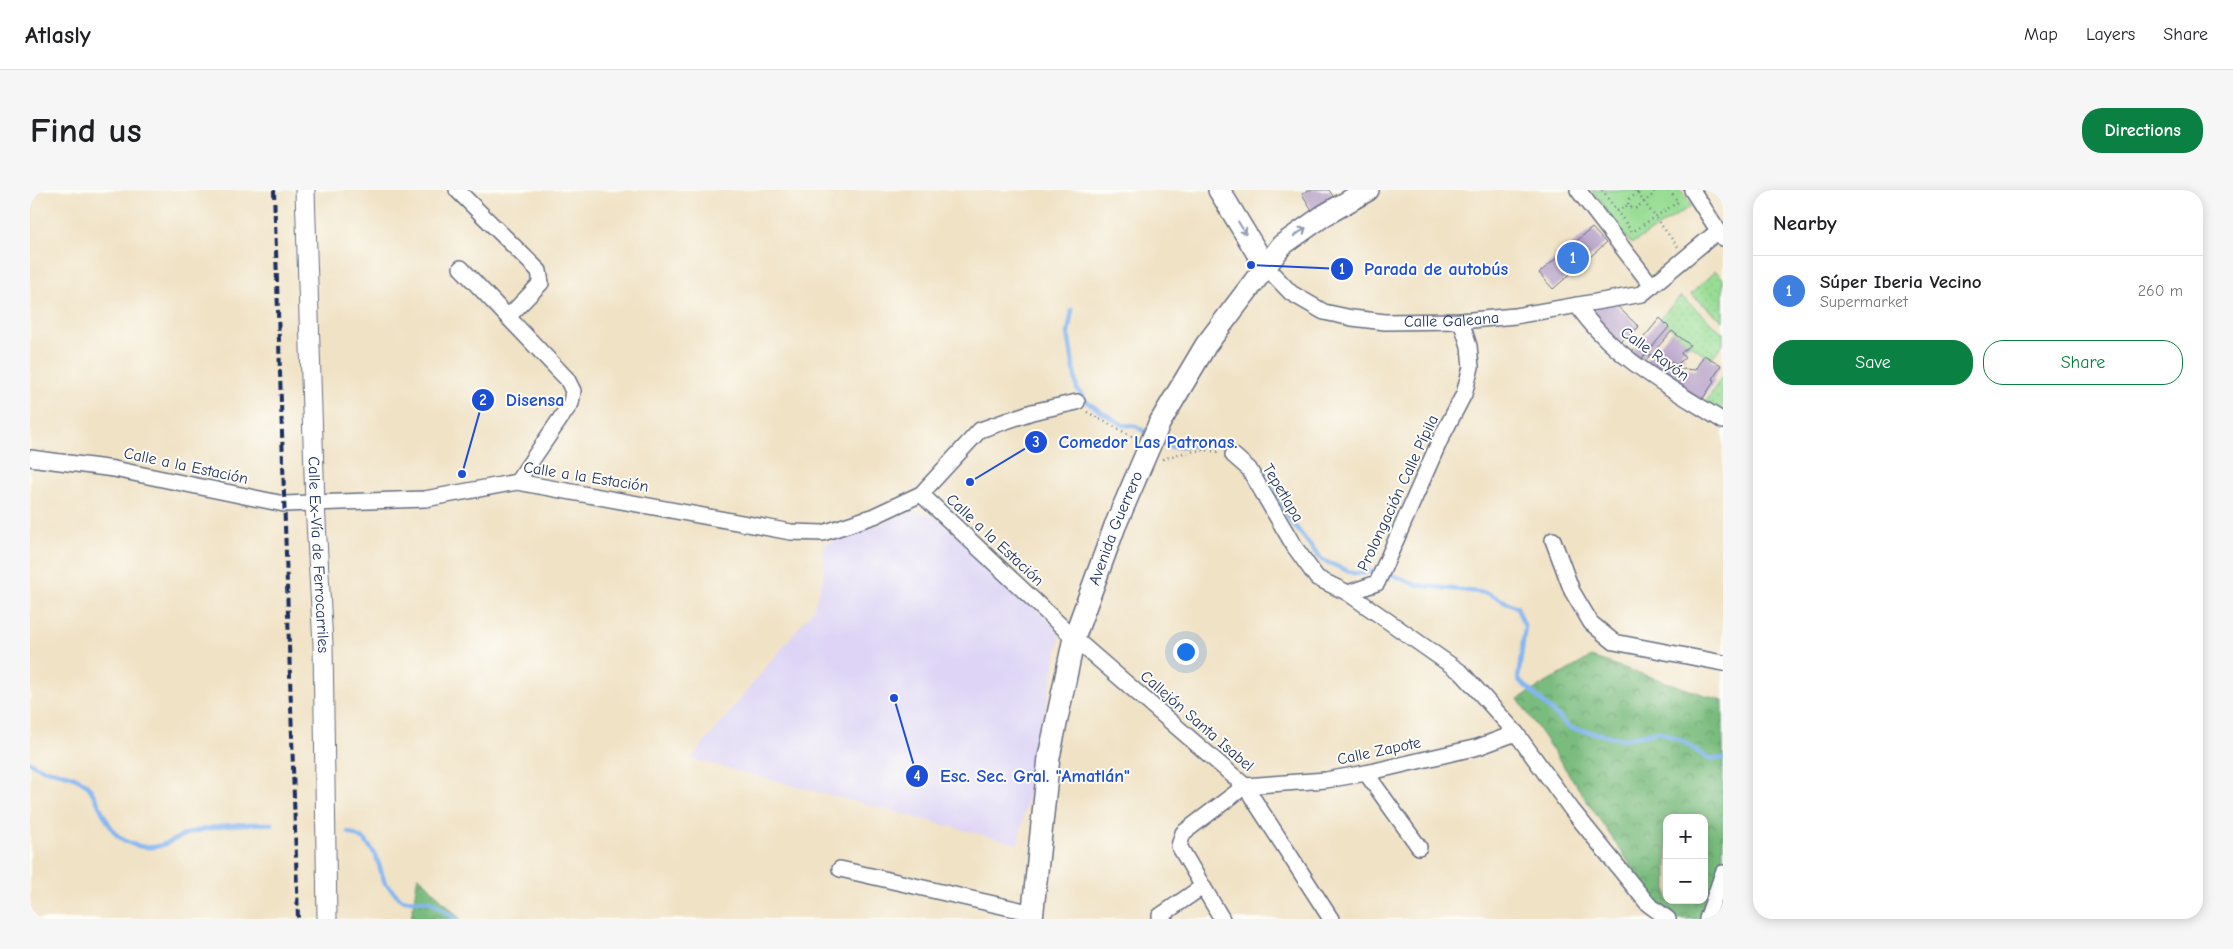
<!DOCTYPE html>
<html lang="en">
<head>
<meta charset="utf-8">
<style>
  :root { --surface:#fff; --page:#f6f6f6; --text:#202124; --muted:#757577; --line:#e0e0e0; --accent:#0b8043 }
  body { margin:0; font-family:"Comic Neue",sans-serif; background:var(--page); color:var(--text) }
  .controls { position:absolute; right:15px; bottom:15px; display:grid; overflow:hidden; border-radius:10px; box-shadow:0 2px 12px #0003 }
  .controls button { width:45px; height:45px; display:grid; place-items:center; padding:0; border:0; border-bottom:1px solid var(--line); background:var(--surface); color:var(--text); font:25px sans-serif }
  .you { position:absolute; left:1155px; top:461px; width:18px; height:18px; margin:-12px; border:4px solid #fff; border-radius:50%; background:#1a73e8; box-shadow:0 0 0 8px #1a73e833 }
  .badge { display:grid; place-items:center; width:32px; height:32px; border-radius:50%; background:var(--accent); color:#fff; font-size:16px; font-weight:700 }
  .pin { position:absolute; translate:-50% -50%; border:2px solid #fff; box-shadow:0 1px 5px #0006 }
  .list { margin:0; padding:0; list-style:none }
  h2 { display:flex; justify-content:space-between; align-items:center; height:65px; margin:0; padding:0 20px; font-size:21px }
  h2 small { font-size:16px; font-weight:400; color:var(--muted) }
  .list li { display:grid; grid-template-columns:32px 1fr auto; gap:15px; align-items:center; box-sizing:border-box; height:70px; padding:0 20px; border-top:1px solid var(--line) }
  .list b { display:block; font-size:19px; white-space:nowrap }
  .list p { margin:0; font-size:16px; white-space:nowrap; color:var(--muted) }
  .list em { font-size:16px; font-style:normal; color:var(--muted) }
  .actions { display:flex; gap:10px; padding:15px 20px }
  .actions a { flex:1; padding:11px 0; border:1px solid var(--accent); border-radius:20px; text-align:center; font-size:18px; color:var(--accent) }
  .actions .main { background:var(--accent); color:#fff }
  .map { position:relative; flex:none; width:1693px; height:729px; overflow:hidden; border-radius:20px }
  header { display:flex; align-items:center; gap:30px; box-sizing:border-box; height:70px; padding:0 25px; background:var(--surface); border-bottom:1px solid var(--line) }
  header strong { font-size:24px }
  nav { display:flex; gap:28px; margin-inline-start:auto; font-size:18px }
  .intro { display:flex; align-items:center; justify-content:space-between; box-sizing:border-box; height:120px; padding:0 30px }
  h1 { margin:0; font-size:35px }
  .button { padding:12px 22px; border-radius:20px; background:var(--accent); color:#fff; font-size:18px; font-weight:700 }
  main { display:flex; gap:30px; padding:0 30px }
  aside { flex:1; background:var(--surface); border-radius:20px; box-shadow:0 2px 12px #0003 }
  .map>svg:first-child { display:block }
</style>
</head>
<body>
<header>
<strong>Atlasly</strong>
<nav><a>Map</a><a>Layers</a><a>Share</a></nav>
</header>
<div class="intro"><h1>Find us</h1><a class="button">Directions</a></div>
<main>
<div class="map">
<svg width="1693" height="729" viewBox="0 0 1693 729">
  <defs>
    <pattern id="grass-dots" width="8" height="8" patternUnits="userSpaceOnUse" patternTransform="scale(1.25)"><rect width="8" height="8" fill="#99dd95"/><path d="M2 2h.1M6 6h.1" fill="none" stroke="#83be83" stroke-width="1.8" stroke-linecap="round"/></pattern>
    <pattern id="forest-crowns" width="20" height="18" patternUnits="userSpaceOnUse" patternTransform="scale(1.25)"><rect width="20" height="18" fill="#7abc7e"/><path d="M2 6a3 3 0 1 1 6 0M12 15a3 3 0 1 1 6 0" fill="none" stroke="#63996a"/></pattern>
  </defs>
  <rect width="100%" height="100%" fill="#fdfcf7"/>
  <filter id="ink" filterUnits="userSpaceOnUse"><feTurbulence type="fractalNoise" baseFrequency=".02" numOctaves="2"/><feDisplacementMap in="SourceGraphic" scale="10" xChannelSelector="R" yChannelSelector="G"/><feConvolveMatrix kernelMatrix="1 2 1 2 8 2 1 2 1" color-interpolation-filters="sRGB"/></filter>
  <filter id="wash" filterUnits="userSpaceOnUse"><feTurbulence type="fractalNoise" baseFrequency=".0096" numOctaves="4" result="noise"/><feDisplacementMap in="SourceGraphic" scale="20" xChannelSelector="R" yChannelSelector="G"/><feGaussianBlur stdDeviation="1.12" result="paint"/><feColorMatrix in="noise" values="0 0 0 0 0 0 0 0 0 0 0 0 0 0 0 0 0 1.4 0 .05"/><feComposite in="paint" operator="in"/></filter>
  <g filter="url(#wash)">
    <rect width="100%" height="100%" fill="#f0e2c5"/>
    <polygon fill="#ded5f6" points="884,321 907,327 1026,437 1030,447 988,654 661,569 783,420 793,389 794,355"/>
    <g fill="url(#grass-dots)" stroke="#5a867a">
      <polygon points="1685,81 1693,88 1693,131 1661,104"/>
      <polygon points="1651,106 1693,143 1693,154 1681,169 1660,155 1630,128"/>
      <polygon points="1691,188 1693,190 1693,228 1674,215"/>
    </g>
    <g fill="url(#forest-crowns)" stroke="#4a766e" fill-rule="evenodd">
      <path d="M1561,467L1693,511V729H1637L1488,509ZM1637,628H1674V710H1637Z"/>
      <polygon points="388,685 430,729 381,729"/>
    </g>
    <polygon fill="#99dd95" stroke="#5a867a" points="1562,0 1651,0 1661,16 1601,54"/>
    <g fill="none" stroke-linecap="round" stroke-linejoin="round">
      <g stroke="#84b6f1" stroke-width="4.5">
        <polyline points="1042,120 1038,143 1047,199 1056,211 1070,221 1093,235 1106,236 1118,244"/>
        <polyline points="1129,250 1141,257 1188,254 1213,261 1225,274 1244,300 1260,330 1292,370 1325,384 1342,381 1363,385 1387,395 1457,403 1487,417 1495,437 1488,489 1540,538 1594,549 1628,541 1654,552 1677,568 1693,569"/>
        <path d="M0,572C16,585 38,579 56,594C66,603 75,634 88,646C98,654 111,658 124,657C137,656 149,645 163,642C189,635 215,633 242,634"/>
        <polyline points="318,642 335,650 346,666 355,693 372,710 400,711 426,729"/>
      </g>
    </g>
    <g id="blocks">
      <g fill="#b29cc6">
        <polygon points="1279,0 1299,0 1306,11 1285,25 1272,4"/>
        <polygon points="1562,38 1576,53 1523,99 1509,83"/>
        <polygon points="1584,113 1609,137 1587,154 1554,118"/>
        <polygon points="1630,128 1639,137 1609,172 1600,164"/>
        <polygon points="1642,141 1660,155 1651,163 1655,168 1646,175 1642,171 1638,175 1649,181 1654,179 1665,180 1674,165 1691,175 1683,189 1685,190 1670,213 1612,175 1621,164 1629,171 1633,166 1626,159"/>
      </g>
    </g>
  </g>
  <g filter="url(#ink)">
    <use href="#blocks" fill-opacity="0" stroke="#666e82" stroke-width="1"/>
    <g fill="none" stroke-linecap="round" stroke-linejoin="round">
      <defs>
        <g id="minor">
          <polyline points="427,0 509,81 511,93 478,127"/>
          <polyline points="1548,0 1622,96"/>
          <polyline points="1662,0 1693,48"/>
          <path id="s1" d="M1235,76L1261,103L1294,122L1322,128L1355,132L1431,131L1485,126L1612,104L1688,41"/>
          <polyline points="431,78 537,189 543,201 541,213 487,292"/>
          <path d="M1547,115C1582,167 1641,198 1693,231"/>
          <polyline points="1203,265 1219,279 1264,356 1287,388 1318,403 1432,483 1486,543 1542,620 1618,714 1638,729"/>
          <polyline points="0,268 84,279 254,314 395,309 487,292 761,342 793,343 844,326 891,304 950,240 1002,222 1047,212"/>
          <polyline points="891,304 1044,448 1215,596 1301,729"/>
          <polyline points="1523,350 1542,401 1561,433 1584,452 1693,473"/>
          <polyline points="1318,403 1347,393 1410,250 1434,204 1441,177 1439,156 1431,131"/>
          <polyline points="1336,583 1389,657"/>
          <polyline points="810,679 1003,723"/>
          <polyline points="1130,729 1130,726 1172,697"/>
          <polyline points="1192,729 1149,656 1153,643 1215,596 1296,590 1336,583 1448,557 1486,543"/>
          <polyline points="1677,729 1693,683"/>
        </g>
        <g id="tertiary">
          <path id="s2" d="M275,0L285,314L293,454L297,729"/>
        </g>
        <g id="secondary">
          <polyline points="1189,0 1235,76"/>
          <path id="s3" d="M1002,729L1019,567L1044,448L1085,336L1129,234L1176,155L1252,55L1293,26L1338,0"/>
        </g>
      </defs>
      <use href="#minor" stroke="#666e82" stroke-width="18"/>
      <use href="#tertiary" stroke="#666e82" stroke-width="21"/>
      <use href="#secondary" stroke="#666e82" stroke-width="24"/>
      <g stroke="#666e82" stroke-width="2.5" stroke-dasharray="1 4" stroke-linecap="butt">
        <polyline points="1572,0 1602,42 1648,12 1639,0"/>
        <polyline points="1605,0 1648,57"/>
        <polyline points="1612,0 1599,9 1598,15 1600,17 1606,18 1624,4 1624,0"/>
        <polyline points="1587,21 1598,15"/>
        <polyline points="1057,222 1105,248"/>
        <path d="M1133,269C1150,263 1171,258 1189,262"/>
      </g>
      <use href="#minor" stroke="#fff" stroke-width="15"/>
      <use href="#tertiary" stroke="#fff" stroke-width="19"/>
      <use href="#secondary" stroke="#fff" stroke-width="21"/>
      <polyline stroke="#1b2f5e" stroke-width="4" stroke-dasharray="8 4" stroke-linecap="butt" points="244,0 268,729"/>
    </g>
    <defs><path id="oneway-shaft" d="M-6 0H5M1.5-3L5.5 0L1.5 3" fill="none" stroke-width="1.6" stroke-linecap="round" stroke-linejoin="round" transform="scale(1.25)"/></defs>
    <g stroke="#8d97ae">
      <use href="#oneway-shaft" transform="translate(1212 38) rotate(59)"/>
      <use href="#oneway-shaft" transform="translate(1270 42) rotate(-35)"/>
    </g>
  </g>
  <g text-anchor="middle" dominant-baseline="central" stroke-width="4" stroke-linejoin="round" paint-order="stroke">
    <g font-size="16" fill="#1b2f5e" stroke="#fdfcf7">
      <text stroke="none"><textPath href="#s1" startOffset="204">Calle Galeana</textPath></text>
      <text transform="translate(1625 164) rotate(36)">Calle Rayón</text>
      <text transform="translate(156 276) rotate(12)">Calle a la Estación</text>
      <text transform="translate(556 287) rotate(9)">Calle a la Estación</text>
      <text transform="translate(1253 303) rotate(59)">Tepetlapa</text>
      <text transform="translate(1368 303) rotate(-65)">Prolongación Calle Pípila</text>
      <text stroke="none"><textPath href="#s3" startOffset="402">Avenida Guerrero</textPath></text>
      <text transform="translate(965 350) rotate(43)">Calle a la Estación</text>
      <text stroke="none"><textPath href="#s2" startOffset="365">Calle Ex-Vía de Ferrocarriles</textPath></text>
      <text transform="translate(1167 531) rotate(41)">Callejón Santa Isabel</text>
      <text transform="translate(1349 561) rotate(-12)">Calle Zapote</text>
    </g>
  </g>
  <path fill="none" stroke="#1d4ed8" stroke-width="2" d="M1221 75L1312 79M432 284L453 210M940 292L1006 252M864 508L887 586"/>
  <g fill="#1d4ed8" stroke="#fdfcf7" stroke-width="2">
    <circle cx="1221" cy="75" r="5"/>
    <circle cx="432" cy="284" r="5"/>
    <circle cx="940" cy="292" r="5"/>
    <circle cx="864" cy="508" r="5"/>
    <circle cx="1312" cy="79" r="12"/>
    <circle cx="453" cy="210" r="12"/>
    <circle cx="1006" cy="252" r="12"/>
    <circle cx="887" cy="586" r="12"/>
  </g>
  <g font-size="15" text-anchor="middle" font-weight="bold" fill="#fff">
    <text x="1312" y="84">1</text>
    <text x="453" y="215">2</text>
    <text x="1006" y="257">3</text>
    <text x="887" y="591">4</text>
  </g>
  <g font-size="18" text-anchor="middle" font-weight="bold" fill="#1d4ed8" stroke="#fdfcf7" stroke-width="4" stroke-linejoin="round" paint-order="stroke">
    <text x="1406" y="85">Parada de autobús</text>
    <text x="505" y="216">Disensa</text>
    <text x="1118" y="258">Comedor Las Patronas.</text>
    <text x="1005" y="592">Esc. Sec. Gral. "Amatlán"</text>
  </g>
</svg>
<div class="controls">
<button>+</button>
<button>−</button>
</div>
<div class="you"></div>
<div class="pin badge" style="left:1543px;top:68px;background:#3f7fe0">1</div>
</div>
<aside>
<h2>Nearby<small></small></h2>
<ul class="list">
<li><span class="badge" style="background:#3f7fe0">1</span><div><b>Súper Iberia Vecino</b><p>Supermarket</p></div><em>260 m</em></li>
</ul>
<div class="actions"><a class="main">Save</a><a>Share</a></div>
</aside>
</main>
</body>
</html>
